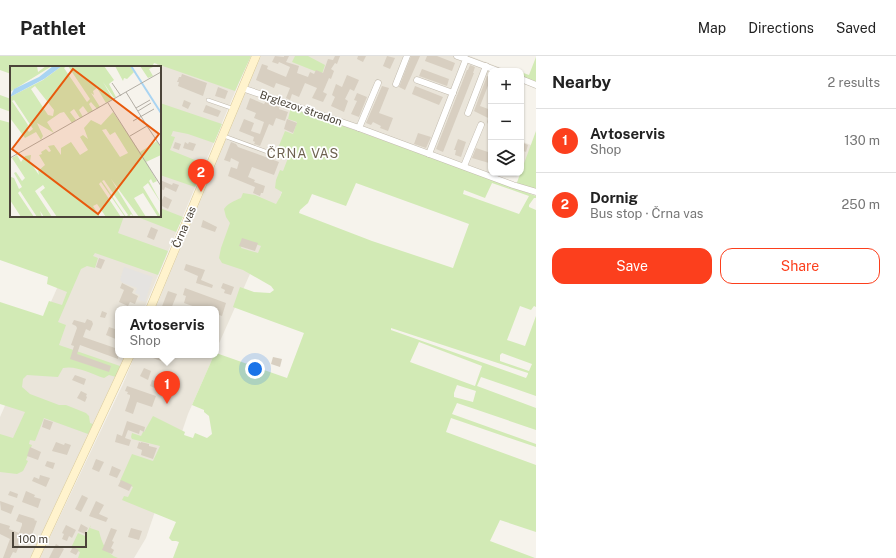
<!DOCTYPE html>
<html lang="en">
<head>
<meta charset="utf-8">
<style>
  :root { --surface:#fff; --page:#f2f2f2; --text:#222; --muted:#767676; --line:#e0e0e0; --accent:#fc3f1d }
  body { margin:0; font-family:"Public Sans",sans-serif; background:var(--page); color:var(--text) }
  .controls { position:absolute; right:12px; top:12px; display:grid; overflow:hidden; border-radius:8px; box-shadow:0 1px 3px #0004 }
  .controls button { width:36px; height:36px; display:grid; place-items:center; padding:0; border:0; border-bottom:1px solid var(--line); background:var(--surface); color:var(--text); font:20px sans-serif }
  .scale { position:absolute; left:12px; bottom:10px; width:75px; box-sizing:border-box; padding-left:4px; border:2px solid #4b4439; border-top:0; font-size:11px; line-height:14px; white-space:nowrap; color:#4b4439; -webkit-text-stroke:3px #fff; paint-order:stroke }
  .you { position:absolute; left:255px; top:313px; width:14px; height:14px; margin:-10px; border:3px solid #fff; border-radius:50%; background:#1a73e8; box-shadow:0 0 0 6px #1a73e833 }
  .badge { display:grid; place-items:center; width:26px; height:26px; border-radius:50%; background:var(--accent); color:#fff; font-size:13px; font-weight:700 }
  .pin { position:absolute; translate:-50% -33px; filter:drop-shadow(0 1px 2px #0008) }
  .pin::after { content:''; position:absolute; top:21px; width:14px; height:12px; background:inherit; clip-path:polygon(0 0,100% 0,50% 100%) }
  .popup { position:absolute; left:115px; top:250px; width:104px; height:52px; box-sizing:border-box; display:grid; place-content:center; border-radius:8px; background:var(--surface); filter:drop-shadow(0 1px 3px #0005); font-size:13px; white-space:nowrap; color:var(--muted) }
  .popup b { font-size:15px; color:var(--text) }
  .popup::after { content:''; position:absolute; left:50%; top:100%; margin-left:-8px; border:8px solid transparent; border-top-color:var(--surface) }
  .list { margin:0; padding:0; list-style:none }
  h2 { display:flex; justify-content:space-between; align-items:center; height:52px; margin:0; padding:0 16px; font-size:17px }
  h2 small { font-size:13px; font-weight:400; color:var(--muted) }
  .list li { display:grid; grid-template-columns:26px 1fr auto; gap:12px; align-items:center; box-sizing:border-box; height:64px; padding:0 16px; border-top:1px solid var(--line) }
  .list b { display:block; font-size:15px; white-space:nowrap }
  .list p { margin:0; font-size:13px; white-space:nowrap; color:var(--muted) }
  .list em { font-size:13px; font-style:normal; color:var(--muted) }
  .actions { display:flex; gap:8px; padding:12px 16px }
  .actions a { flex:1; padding:9px 0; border:1px solid var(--accent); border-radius:12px; text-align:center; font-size:14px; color:var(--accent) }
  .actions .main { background:var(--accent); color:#fff }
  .icon { flex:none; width:22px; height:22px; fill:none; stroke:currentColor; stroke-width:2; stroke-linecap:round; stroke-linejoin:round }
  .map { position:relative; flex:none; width:536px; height:502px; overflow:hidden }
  header { display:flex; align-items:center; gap:24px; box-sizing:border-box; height:56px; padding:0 20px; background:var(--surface); border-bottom:1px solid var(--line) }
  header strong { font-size:19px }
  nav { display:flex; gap:22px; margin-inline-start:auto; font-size:14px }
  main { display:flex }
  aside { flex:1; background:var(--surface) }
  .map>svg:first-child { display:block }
</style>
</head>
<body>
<header>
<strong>Pathlet</strong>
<nav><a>Map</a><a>Directions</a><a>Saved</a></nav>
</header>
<main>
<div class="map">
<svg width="536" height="502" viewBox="0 0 536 502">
  <rect width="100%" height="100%" fill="#f6f3ec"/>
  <g fill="#eae5da">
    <polygon points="160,0 250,0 144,253 118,253 118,299 125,299 30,502 0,502 0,361 89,160 160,160 160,11 156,11"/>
    <polygon points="261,0 470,0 509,15 491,15 491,117 499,117 496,125 307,59 267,180 216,294 216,253 155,253"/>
    <polygon points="521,85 533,90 521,116"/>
    <polygon points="135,299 214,299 188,358 146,482 134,502 40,502 123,328"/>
  </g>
  <g fill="#d2eab5" fill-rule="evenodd">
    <polygon points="0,0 251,0 235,35 154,7 152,11 11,11 11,18 0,14"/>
    <polygon points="295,0 308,0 325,9 322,18 292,6"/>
    <polygon points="536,1 536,28 521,22 521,16 529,19"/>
    <polygon points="0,39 11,43 11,56 0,52"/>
    <polygon points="160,47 222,68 214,87 188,78 173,75 171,80 175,81 170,94 205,108 195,131 160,119 160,111 162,104 160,103"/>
    <path d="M291,51L536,140V142H534L529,149V151L536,154V251L534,250L531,254L520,250L507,284L525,290L536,260V340L481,321L477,330L536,352V374L457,347L452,358L536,388V391L451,362L446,376L536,409V476L500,464L490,485L535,502H173L179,486L176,485H172L169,482L176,466L122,444L124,440L128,441L133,431L120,425L132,398L153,405L160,390L132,383L131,381L132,377L141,380L143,376H144L153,360L185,376L184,379L193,382L195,377L207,382L212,378L209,360L204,356V354L192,349L214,299H216V297L287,322L304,277L233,251L240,231L254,236L270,237L274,234L271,230L243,214L222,207L219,202L221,192L230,167L226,161L224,153C228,147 234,145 241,142L243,137L255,139L276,148L280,141L282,136L275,132L276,124L280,114L283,115L288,102L276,97L285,75L293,78L297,66L288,63ZM356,127L469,168L453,212L372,185L299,157L300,154L308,147L312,138L346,150ZM492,127L529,140L519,158L463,138L464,134L485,142ZM244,184L261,190L258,197L241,192ZM391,272L528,317V318L526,322L391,274ZM419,286L482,310L475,330L410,306ZM502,297L532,308L529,315L500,305V299ZM457,329L476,335L473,346L454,341V337Z"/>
    <path d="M0,64L11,67V160H124L118,177L168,195L158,219L95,197L93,200L98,202L95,212L87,210L81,213L58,266L66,269L59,289L120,310L116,321L109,319L104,322C92,318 76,309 63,312L58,321L27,319L23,323L22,331L30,338L59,349H66L86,357L89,360L90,367L93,368L88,378L44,362L35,385L30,384L29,388L32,389L26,404L28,405L23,415L17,418L0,416V378L13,382L25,356L0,348V246L43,260L49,245L62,249L67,236L47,228L48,221L0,204Z"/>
    <polygon points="536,75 536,137 516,129"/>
    <polygon points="160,152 183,161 176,176 135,160 160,160"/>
    <path d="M91,469L90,472L99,475C102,487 106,498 118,502H78L80,496L71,492L78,477L85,480Z"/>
  </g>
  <polygon fill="#e5e3e0" points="124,211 153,221 145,246 138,244 140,239 135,237 137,232 123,227 120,224"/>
  <g fill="#d8cfc1">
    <polygon points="275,0 284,1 284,0 289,0 286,6 299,10 297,17 308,21 310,16 314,18 316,14 323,17 328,3 333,4 335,0 340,0 337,8 335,7 331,13 334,15 331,23 329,22 323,36 327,38 323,46 312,42 317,32 305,27 299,41 292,38 290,44 286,42 290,32 276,27 274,32 256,24 262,8 268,10 267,13 286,21 290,11 279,6 278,8 272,6"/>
    <polygon points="358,0 366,0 363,6 357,3"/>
    <polygon points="387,0 395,2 390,13 383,10"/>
    <polygon points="411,0 420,0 405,34 399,31"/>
    <polygon points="427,0 437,0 455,7 452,15 425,5"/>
    <polygon points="470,9 475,11 473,17 474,17 443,96 436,93 467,14 468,14"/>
    <polygon points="422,13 449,23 447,30 419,20"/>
    <polygon points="182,18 207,27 203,40 178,30 179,26 177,26 179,21 181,21"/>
    <polygon points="347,19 359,24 354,35 350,33 345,43 348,45 344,56 331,50 335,41 332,39 336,28 342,31"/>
    <polygon points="487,20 491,22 480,50 491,54 491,74 487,66 488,62 474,55"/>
    <polygon points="382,30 389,32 379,57 393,62 388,75 380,72 381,70 373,66 371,69 366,67"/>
    <polygon points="415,30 443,41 439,49 412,38"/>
    <polygon points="218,31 228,35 225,43 215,40"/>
    <polygon points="357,37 367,41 359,61 351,58 357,45 354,44"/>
    <polygon points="250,42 264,48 266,45 280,50 279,53 288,56 285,65 276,62 273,70 269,68 260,90 254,88 255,86 253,85 254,81 239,75 244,63 254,67 251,75 260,78 264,66 254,62 256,57 246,53"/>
    <polygon points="184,44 191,47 188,53 182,50"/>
    <polygon points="206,49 221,55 218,61 203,56"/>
    <polygon points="287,63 297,67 293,77 284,73"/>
    <polygon points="418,77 431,81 426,92 414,88"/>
    <polygon points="458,83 466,86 461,101 455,99 456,94 454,94"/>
    <polygon points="175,86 181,88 179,94 173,92"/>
    <polygon points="185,86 188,88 189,86 196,88 193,95 183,92"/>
    <polygon points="231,86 236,88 238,91 279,106 274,119 252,111 248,121 255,124 254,126 265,130 263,137 261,137 260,140 253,137 255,131 228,120 231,111 237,113 239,106 231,102 230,106 224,104"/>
    <polygon points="521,86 528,89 526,96 521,94"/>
    <polygon points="476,92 491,97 489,107 472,102"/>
    <polygon points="160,124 172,129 173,127 179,129 176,136 165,131 164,134 160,133"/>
    <polygon points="164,140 172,144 168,153 160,149 160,143 162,144"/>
    <polygon points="203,164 217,171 215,176 201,171"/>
    <polygon points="151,171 158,174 154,184 147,181"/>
    <polygon points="242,182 258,187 255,195 239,190"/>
    <polygon points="99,202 105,204 101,213 96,211"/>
    <polygon points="186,208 205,214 201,224 213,229 212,232 196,227 198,220 184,214"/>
    <polygon points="122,227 134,233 132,237 138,240 135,248 130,246 128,250 119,246 124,234 120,232"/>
    <polygon points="223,227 234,231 231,239 224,237 225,234 221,232"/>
    <polygon points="185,232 226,247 222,260 216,258 216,253 201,253 184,247 186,240 183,239"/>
    <polygon points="168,235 177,238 171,253 161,253"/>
    <polygon points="102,255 107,257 105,262 100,261"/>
    <polygon points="87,263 92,265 93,268 90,275 86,273 83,281 118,293 118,303 80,289 77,298 111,310 109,316 70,303 74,290 71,289 77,272 76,270 72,268 74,264 85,267"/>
    <polygon points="109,271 118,274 118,284 106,279"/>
    <polygon points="155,299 163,299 161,305 153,302"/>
    <polygon points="273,301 282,303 280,311 271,308"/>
    <polygon points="144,312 151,315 148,324 140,320"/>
    <polygon points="75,319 86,323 84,329 72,324"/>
    <polygon points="152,324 157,326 158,324 163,326 160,334 150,330"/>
    <polygon points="127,330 156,340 152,351 137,346 133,358 125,355 130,341 130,339 127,338 128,336 125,335"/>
    <polygon points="81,335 87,338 86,340 87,341 85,346 77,342"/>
    <polygon points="44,363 53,366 50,374 42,371"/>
    <polygon points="127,365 145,371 144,376 140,374 139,378 128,374 125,382 131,384 129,390 115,386 117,378 122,380"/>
    <polygon points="56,386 64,389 65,387 71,389 67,399 52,395"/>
    <polygon points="139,386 141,387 141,386 149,388 149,390 157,392 153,403 141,399 142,394 137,392"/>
    <polygon points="30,391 41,396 38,404 27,400"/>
    <polygon points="96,403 104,406 99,416 92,413"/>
    <polygon points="47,405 55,407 53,413 45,410"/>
    <polygon points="112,410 121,414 117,422 109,419"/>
    <polygon points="40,419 50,422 46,431 32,425 34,421 39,423"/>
    <polygon points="121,424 132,429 129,435 118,430"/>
    <polygon points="10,435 18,438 17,442 8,439"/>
    <polygon points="26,435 35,439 34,441 41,443 38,452 22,446"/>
    <polygon points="82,439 88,442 81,456 75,453"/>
    <polygon points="0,445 14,450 11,458 1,454"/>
    <polygon points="96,445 104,449 99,458 108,462 106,466 89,460"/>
    <polygon points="19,458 35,463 34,464 37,465 29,487 21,485 16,497 13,496 10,502 3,502 10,483 0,478 0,467 10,470 9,473 19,477 22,469 22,467 16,465"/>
    <polygon points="81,468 88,472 85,478 78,475"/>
    <polygon points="66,469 76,474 72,482 69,480 67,485 62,483 64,478 62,477"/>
    <polygon points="111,472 117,474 112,485 114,486 111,492 114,494 112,498 102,494"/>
    <polygon points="131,472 142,475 139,484 128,481"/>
    <polygon points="56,488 64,493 59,502 49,502"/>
    <polygon points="73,491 79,494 76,499 70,496"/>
  </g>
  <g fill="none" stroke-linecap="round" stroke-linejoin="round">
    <defs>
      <g id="lane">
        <polyline points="208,44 234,53"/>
        <polyline points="224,80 273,98"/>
      </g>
      <g id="street">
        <polyline points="466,3 498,15"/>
        <polyline points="521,23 536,29"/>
        <polyline points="417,24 453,37"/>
        <polyline points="396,28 407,0"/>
        <polyline points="242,32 359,72 513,129 536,136"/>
        <polyline points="468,57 486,10"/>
        <polyline points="359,72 378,27"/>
        <polyline points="429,98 466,3 457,0"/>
        <polyline points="464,110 481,69"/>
      </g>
      <g id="secondary">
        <polyline points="150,253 256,0"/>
        <polyline points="35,502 130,299"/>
      </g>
    </defs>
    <use href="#lane" stroke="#c2bbae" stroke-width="4"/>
    <use href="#street" stroke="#c2bbae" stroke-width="7"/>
    <use href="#secondary" stroke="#d6c79b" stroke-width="9"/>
    <use href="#lane" stroke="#fff" stroke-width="3"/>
    <use href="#street" stroke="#fff" stroke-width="6"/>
    <use href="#secondary" stroke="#fff3cd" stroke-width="8"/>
  </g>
  <g text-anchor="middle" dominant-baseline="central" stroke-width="3.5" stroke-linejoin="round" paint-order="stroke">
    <g font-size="11" fill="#4b4439" stroke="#fff">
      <text transform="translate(301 52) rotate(19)">Brglezov štradon</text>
      <text transform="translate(184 171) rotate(-67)">Črna vas</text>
    </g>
    <g font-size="13" letter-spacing="1" fill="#6e6250" stroke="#fff">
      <text x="303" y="97">ČRNA VAS</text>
    </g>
  </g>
  <g transform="translate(10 10)">
    <rect width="151" height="151" fill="#f6f3ec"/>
    <path d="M0,0H27L28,6L36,0H42L0,26ZM52,0H57L54,2L77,36L80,33L58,0H94L104,14L99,18L106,31L104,32L93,16L103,33L96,37L87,22L83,25L84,29L81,27L90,41L87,43L81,36L79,38L83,45L78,47L73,40L69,44L73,51L70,52L64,43L60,46L66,54L62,57L54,46L50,47L37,56L44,67L27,57L33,70L31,74L26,66L15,72L0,52V31L33,14ZM25,20L44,44L43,50L38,49L21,23ZM4,34L23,63L19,66L17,63L18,59L2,35ZM105,0H120L124,6L117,13L114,12L113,15ZM130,0H145L139,3L143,10L138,12ZM103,46L130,86L147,75L151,82V89L136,96L147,115L143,117L141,113L139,115L151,137L138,117L133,121L151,151H148L133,127L124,132L136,151H129L101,113L124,151L121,148L119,151H115L91,116L89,118L111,151H96L87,138L83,140L90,151H47L30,126L35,122L33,119L25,125L42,151H34L30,145L32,151H27L10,125L8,127L24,151H11L0,134V115L1,111L4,112L9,123L12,121L4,107L6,106L12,115L15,112L2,92L7,89L11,96L15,90L21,89L20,96L29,109L28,105L35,99L29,89L32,88L31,86L36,83L39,86L41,85L38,80L44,79L51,89V82L61,76L70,89L78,84L70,71L73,69L78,73L74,62L81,54L91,59ZM96,63L100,69L105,66L118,87L110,91L92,64ZM94,114L118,149L116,151L92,115Z" fill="#d2eab5" fill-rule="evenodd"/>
    <path d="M43,0H52L34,13L0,31L4,23L29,11Z" fill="#a9d4f2"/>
    <path fill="none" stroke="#a9d4f2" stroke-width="2" d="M121,0L151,47"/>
    <path fill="none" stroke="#b2ada4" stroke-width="1" d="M102,17L111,30M116,26L137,60L120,70M98,37L151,120M126,42L140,34M128,45L141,37M123,55L144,43M137,60L151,81M0,92L151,6"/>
    <path fill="#e8590c" fill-opacity="0.15" stroke="#e8590c" stroke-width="2" d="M63,3L149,68L88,148L2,83Z"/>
    <rect width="151" height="151" fill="none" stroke="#4b4439" stroke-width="2"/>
  </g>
</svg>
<div class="controls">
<button>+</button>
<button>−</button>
<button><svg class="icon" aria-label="layers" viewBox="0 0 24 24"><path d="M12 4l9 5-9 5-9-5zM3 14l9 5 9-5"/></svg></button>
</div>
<div class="scale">100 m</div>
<div class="you"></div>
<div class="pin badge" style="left:167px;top:348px">1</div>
<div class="popup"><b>Avtoservis</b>Shop</div>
<div class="pin badge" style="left:201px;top:136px">2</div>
</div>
<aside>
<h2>Nearby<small>2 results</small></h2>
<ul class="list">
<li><span class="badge">1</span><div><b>Avtoservis</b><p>Shop</p></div><em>130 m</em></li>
<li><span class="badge">2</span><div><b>Dornig</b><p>Bus stop · Črna vas</p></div><em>250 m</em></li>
</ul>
<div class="actions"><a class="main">Save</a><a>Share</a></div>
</aside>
</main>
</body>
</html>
